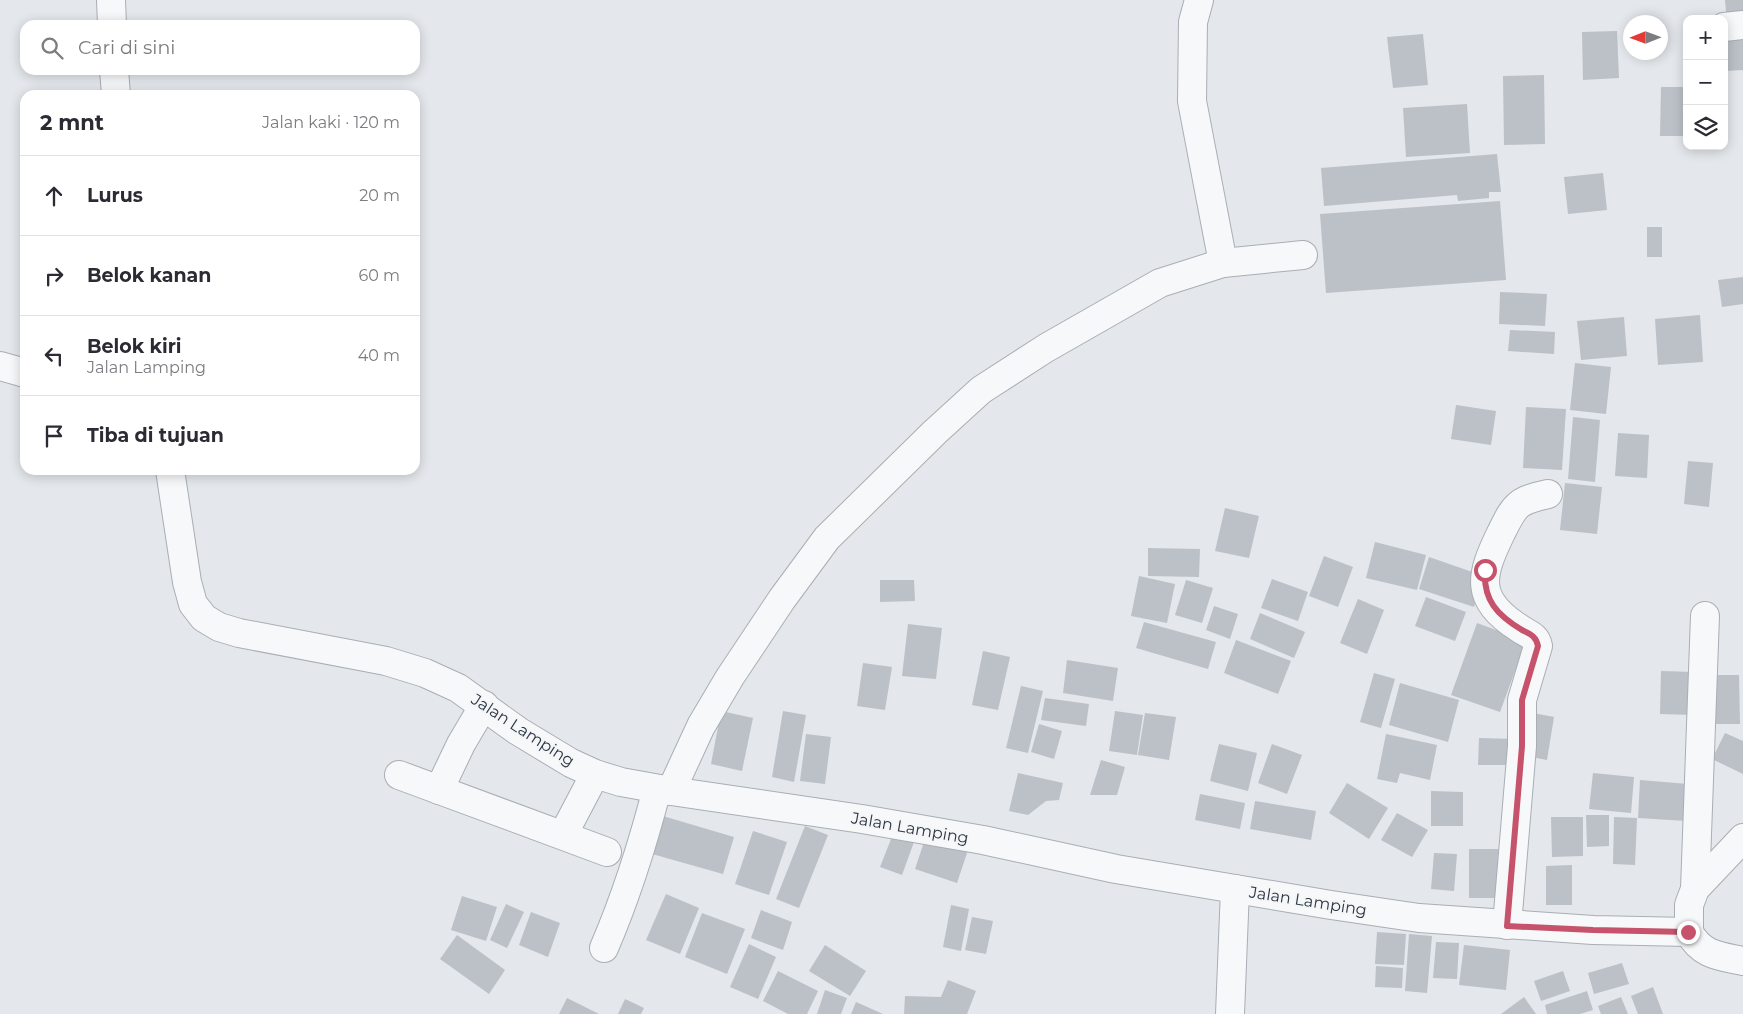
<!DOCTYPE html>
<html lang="id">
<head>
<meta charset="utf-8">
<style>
  :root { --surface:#fff; --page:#f7f7f7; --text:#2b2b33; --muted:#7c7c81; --line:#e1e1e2 }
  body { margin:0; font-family:Montserrat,sans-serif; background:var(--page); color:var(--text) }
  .controls { position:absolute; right:15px; top:15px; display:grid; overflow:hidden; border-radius:10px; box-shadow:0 2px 12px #0003 }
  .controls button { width:45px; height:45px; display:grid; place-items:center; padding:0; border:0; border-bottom:1px solid var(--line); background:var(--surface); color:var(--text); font:25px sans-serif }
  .compass { position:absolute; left:1623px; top:15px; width:45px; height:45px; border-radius:50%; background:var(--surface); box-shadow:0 2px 12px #0003; rotate:269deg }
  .stop { position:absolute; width:15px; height:15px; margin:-11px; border:4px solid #c6536b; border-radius:50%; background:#fff }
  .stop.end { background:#c6536b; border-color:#fff; box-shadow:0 1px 5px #0008 }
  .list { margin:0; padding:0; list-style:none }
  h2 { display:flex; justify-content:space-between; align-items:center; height:65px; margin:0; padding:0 20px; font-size:21px }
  h2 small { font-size:16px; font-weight:400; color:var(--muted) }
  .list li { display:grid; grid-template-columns:32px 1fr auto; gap:15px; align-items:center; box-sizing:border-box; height:80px; padding:0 20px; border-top:1px solid var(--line) }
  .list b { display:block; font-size:19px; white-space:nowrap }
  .list p { margin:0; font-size:16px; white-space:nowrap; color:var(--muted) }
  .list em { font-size:16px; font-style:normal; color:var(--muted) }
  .icon { flex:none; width:28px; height:28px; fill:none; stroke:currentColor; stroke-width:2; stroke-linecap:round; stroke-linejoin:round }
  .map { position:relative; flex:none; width:1743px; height:1014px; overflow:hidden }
  .search { position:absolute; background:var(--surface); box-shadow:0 2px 12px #0003; left:20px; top:20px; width:400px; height:55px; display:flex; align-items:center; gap:12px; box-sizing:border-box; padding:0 18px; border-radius:15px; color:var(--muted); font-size:19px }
  .panel { position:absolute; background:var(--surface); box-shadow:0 2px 12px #0003; left:20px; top:90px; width:400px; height:385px; border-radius:15px }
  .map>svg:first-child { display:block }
</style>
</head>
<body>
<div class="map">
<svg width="1743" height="1014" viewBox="0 0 1743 1014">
  <rect width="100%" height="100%" fill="#e4e7eb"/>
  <g fill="#bcc1c8">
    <polygon points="1725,0 1743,0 1743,23 1727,24"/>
    <polygon points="1743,28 1743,70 1724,71 1724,29"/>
    <polygon points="1617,31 1619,78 1583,80 1582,32"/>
    <polygon points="1423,34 1428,85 1393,88 1387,37"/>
    <polygon points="1544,75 1545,144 1504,145 1503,76"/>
    <polygon points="1661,87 1687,87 1687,136 1660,136"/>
    <polygon points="1467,104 1470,153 1406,157 1403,108"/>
    <polygon points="1497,154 1501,192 1489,192 1489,198 1458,201 1457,195 1324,206 1321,168"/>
    <polygon points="1603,173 1607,210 1568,214 1564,177"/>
    <polygon points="1500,201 1506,280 1326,293 1320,214"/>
    <rect x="1647" y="227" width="15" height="30"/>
    <polygon points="1743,277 1743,304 1722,307 1718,280"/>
    <polygon points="1500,292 1547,294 1545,326 1499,324"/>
    <polygon points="1700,315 1703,362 1658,365 1655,319"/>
    <polygon points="1624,317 1627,356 1581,360 1577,321"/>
    <polygon points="1510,330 1555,332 1554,354 1508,351"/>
    <polygon points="1575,363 1611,367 1606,414 1570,410"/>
    <polygon points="1456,405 1496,411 1491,445 1451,439"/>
    <polygon points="1526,407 1566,409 1562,470 1523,468"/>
    <polygon points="1573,417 1600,420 1595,482 1568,479"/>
    <polygon points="1618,433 1649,435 1647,478 1615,476"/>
    <polygon points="1688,461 1713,463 1709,507 1684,504"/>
    <polygon points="1565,483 1602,487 1597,534 1560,530"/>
    <polygon points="1225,508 1259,516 1249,558 1215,551"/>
    <polygon points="1375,542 1426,555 1417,590 1366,578"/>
    <polygon points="1148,548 1200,549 1199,577 1148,576"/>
    <polygon points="1324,556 1353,567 1338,607 1309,596"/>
    <polygon points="1429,557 1484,576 1474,607 1419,589"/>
    <polygon points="1139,576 1175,584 1167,623 1131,616"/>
    <polygon points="1272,579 1308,592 1298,621 1261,608"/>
    <polygon points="880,580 914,580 915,601 880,602"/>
    <polygon points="1186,580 1213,588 1202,623 1175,615"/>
    <polygon points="1426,597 1466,612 1455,641 1415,626"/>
    <polygon points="1358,599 1384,610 1367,654 1340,643"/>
    <polygon points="1214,606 1238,614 1230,639 1206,630"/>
    <polygon points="1260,613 1305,632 1294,658 1250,639"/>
    <polygon points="1144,622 1216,642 1208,669 1136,648"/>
    <polygon points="1477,623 1526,641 1500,712 1451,695"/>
    <polygon points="908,624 942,628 936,679 902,676"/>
    <polygon points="1236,640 1291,661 1278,694 1224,673"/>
    <polygon points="983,651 1010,657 998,710 972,705"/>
    <polygon points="1067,660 1118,668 1113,701 1063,693"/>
    <polygon points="863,663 892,667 885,710 857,706"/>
    <polygon points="1661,671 1694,672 1693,715 1660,714"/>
    <polygon points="1374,673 1395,679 1381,728 1360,722"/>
    <polygon points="1709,675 1739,675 1740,724 1709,724"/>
    <polygon points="1400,683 1459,700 1448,742 1389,725"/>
    <polygon points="1021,686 1043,691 1028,753 1006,748"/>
    <polygon points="1045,698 1089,704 1086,726 1041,720"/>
    <polygon points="721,711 753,718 742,771 711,764"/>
    <polygon points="783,711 806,715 794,782 772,777"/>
    <polygon points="1115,711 1143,715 1137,755 1109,751"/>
    <polygon points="1145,713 1176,717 1169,760 1138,755"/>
    <polygon points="1533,713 1554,717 1547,760 1526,756"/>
    <polygon points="1039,724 1062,731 1054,759 1031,752"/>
    <polygon points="1725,733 1743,741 1743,774 1712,759"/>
    <polygon points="806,734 831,737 825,784 800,781"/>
    <polygon points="1386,734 1437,745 1430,780 1400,773 1397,783 1377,779"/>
    <polygon points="1479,738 1515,739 1515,765 1478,765"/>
    <polygon points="1219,744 1257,753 1248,791 1210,781"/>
    <polygon points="1272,744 1302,755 1287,794 1258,783"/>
    <polygon points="1101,760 1125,767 1117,795 1090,795"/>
    <polygon points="1018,773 1063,783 1059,800 1046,801 1028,815 1009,811"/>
    <polygon points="1593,773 1634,777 1631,813 1589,809"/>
    <polygon points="1640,780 1688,784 1686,821 1638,818"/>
    <polygon points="1347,783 1388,808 1369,839 1329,813"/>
    <polygon points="1431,791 1463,792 1463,826 1431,826"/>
    <polygon points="1200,794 1245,803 1240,829 1195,820"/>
    <polygon points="1255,801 1316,811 1311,840 1250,829"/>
    <polygon points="1397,813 1428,830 1412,857 1381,840"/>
    <polygon points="656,814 734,837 723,874 645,852"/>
    <polygon points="1586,815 1609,815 1609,846 1587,847"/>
    <polygon points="1551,817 1583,817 1583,856 1552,857"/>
    <polygon points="1614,817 1637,818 1635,865 1613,864"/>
    <polygon points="805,826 828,835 799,908 776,899"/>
    <polygon points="753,831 787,842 769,895 735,884"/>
    <polygon points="893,834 914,842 902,875 880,867"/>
    <polygon points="926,836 968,850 957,883 915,869"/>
    <polygon points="1469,849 1498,849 1497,898 1469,898"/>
    <polygon points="1434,853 1457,854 1454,891 1431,889"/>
    <polygon points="1572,865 1572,905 1546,905 1546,866"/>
    <polygon points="666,894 699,908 680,954 646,940"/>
    <polygon points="462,896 497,907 486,941 451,930"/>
    <polygon points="506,904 524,912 507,948 490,940"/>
    <polygon points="951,905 969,909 961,951 943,947"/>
    <polygon points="761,910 792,922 783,950 751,938"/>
    <polygon points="531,912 560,923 548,957 519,945"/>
    <polygon points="702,913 745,929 727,974 685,957"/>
    <polygon points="972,917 993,921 986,954 965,950"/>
    <polygon points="1377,932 1406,934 1404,965 1375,964"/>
    <polygon points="1409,934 1432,936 1427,993 1405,991"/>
    <polygon points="457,935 505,970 489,994 440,959"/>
    <polygon points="1436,942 1459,943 1457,979 1433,978"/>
    <polygon points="749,944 776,957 758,999 730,987"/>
    <polygon points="825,945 866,971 850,996 809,971"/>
    <polygon points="1464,945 1510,950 1506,990 1459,985"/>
    <polygon points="1622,963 1629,984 1594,994 1588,973"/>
    <polygon points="1376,966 1403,968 1402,988 1375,987"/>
    <polygon points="778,971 818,991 807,1014 788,1014 763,1001"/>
    <polygon points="1563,971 1570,991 1541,1001 1534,981"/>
    <polygon points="948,980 976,991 967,1014 904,1014 905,996 941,997"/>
    <polygon points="1653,987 1663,1014 1638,1014 1631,996"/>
    <polygon points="825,990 847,998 841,1014 817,1014"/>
    <polygon points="1587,991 1593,1010 1580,1014 1547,1014 1545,1005"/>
    <polygon points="1524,997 1536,1014 1501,1014"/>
    <polygon points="1621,997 1628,1014 1601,1014 1598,1006"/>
    <polygon points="567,998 599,1014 559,1014"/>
    <polygon points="625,999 644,1008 641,1014 618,1014"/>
    <polygon points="856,1002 883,1014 851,1014"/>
  </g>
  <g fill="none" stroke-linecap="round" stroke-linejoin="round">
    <defs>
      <g id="minor">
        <polyline points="111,0 112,25"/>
        <polyline points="1199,0 1193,22 1192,101 1223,263"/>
        <polyline points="1724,27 1743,25"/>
        <polyline points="114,70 116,95"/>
        <polyline points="0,366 25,373"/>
        <polyline points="170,470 187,582 193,604 204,618 219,627 239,633 386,661 425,673 458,688 518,731 571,763 595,774 621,782 671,791 862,819 983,840 1116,869 1331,905 1419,918 1593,930 1689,932 1689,905 1695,889 1743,838"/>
        <polyline points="399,775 607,852"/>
        <polyline points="439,790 461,744 484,705"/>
        <polyline points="671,791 701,726 730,677 782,599 827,538 935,432 981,390 1046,348 1160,283 1223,263 1303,255"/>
        <polyline points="563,835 595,774"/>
        <polyline points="1695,889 1705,616"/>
        <path d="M1507,925L1522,746V700L1538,646C1536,635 1527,634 1519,628C1474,599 1480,576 1501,533C1515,505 1516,501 1548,494"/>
        <path d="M1689,932C1701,955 1719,956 1743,961"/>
        <path d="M604,948C626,897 643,843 657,789"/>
        <polyline points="1230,1014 1235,889"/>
      </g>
    </defs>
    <use href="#minor" stroke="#a9aeb5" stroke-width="30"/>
    <use href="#minor" stroke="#f7f8f9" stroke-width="28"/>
  </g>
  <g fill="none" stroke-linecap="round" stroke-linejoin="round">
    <path stroke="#c6536b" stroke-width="6" d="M1485,570C1483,600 1497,615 1522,630C1530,634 1536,636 1538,646L1522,700V746L1507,926L1593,930L1688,932"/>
  </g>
  <g text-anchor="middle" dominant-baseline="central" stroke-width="4" stroke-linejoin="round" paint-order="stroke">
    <g font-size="16" fill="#2d3643" stroke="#f4f6f8">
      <text transform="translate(523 730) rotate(33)">Jalan Lamping</text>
      <text transform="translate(910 828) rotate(10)">Jalan Lamping</text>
      <text transform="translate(1308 901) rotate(9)">Jalan Lamping</text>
    </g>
  </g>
</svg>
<div class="controls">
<button>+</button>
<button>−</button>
<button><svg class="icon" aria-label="layers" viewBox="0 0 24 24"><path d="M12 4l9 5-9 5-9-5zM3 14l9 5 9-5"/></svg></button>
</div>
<svg class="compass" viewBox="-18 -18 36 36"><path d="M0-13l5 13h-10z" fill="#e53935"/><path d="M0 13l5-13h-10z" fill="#7c7c81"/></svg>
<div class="stop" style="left:1485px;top:570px"></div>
<div class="stop end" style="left:1688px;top:932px"></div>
<div class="search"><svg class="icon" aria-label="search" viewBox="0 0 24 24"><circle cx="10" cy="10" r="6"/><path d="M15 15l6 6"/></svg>Cari di sini</div>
<section class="panel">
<h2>2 mnt<small>Jalan kaki · 120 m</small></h2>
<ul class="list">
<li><svg class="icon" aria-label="ahead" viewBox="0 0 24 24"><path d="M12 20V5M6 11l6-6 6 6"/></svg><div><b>Lurus</b></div><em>20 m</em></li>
<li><svg class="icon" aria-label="right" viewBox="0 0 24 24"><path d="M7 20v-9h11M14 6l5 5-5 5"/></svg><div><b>Belok kanan</b></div><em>60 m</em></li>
<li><svg class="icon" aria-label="left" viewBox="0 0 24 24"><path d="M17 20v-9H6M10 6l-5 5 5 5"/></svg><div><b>Belok kiri</b><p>Jalan Lamping</p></div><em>40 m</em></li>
<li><svg class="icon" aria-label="arrive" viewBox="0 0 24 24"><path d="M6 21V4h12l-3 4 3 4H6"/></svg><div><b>Tiba di tujuan</b></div></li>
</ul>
</section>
</div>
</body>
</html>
